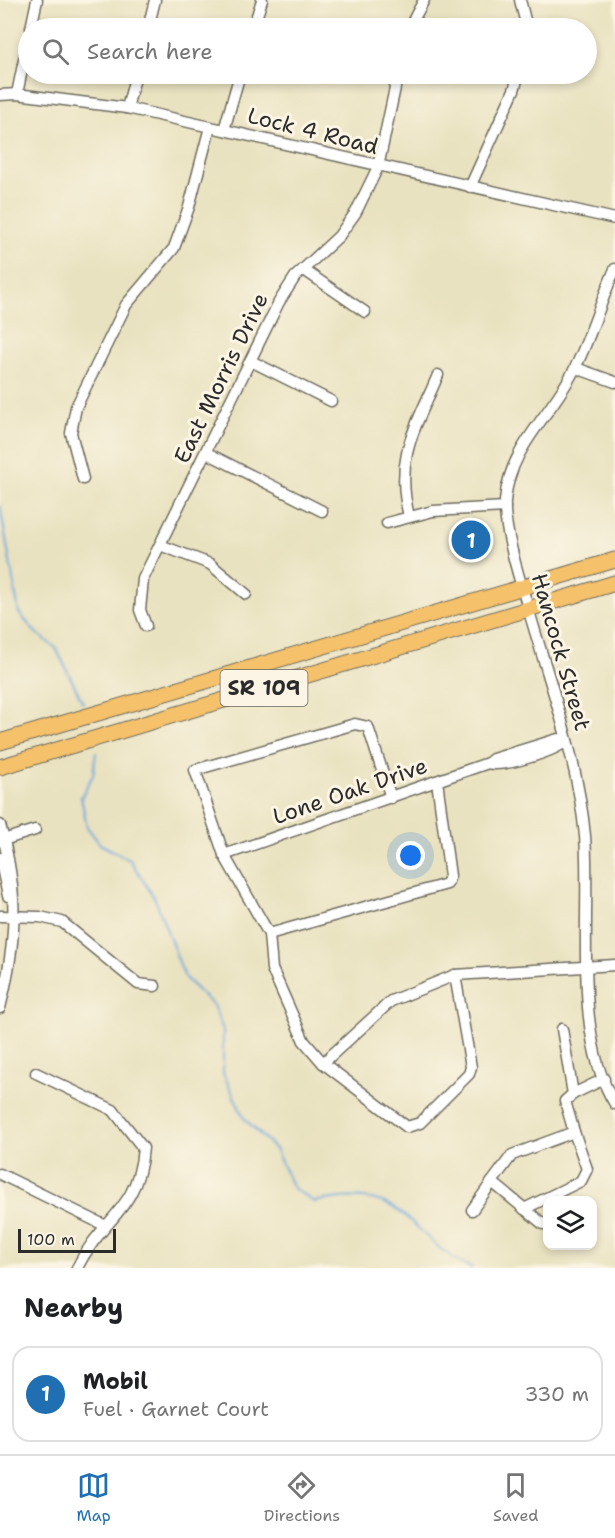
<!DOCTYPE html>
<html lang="en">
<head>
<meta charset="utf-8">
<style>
  :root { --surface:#fff; --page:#f2f2f2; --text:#202124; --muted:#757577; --line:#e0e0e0; --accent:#1f6fb2 }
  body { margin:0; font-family:"Shantell Sans",sans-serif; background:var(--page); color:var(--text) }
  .controls { position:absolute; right:18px; bottom:18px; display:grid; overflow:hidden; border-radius:12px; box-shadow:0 3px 9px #0003 }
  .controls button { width:54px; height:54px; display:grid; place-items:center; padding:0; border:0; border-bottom:2px solid var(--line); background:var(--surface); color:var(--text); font:30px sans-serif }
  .scale { position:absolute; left:18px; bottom:15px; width:98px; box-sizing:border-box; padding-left:6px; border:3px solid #2b2b2b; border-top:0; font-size:16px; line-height:21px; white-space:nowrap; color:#2b2b2b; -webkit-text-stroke:4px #fcf5e5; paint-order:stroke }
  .you { position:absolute; left:411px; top:856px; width:21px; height:21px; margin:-15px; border:4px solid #fff; border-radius:50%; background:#1a73e8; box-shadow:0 0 0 9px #1a73e833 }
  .badge { display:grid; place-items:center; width:39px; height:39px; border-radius:50%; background:var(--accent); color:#fff; font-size:20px; font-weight:700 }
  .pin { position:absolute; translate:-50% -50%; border:3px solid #fff; box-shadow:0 2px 6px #0006 }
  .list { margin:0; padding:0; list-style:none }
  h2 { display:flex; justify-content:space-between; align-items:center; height:78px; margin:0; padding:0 24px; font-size:26px }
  h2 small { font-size:20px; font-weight:400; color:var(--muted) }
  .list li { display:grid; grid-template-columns:39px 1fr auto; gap:18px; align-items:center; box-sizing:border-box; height:96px; margin:0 12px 12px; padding:0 12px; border:2px solid var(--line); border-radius:18px }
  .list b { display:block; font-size:22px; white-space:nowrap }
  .list p { margin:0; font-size:20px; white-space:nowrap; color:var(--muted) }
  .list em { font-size:20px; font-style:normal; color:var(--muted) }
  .icon { flex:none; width:33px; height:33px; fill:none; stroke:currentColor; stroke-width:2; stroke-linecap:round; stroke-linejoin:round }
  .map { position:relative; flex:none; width:615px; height:1268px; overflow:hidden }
  .search { position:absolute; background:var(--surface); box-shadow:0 3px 9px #0003; left:18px; right:18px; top:18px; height:66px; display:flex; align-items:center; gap:15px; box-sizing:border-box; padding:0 21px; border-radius:33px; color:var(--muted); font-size:22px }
  .sheet { height:186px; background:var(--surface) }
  nav { display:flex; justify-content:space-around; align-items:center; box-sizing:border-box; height:84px; border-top:2px solid var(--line); background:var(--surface); font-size:16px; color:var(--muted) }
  nav a { display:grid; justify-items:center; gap:3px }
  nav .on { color:var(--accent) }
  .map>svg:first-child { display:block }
</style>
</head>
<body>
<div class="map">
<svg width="615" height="1268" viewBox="0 0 615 1268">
  <rect width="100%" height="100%" fill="#fcf5e5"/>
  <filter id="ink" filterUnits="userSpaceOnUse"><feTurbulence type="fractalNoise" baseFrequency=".0167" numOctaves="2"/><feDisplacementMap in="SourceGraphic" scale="12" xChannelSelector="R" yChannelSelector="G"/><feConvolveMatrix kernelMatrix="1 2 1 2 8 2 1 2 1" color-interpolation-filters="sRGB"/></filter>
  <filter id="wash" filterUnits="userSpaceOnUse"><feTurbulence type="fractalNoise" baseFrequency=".008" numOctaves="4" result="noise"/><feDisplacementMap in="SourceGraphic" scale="24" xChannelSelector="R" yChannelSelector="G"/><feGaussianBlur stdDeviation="1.35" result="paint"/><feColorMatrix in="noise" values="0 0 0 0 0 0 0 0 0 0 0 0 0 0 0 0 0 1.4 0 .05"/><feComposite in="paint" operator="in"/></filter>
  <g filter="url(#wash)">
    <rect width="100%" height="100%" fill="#e9e2c0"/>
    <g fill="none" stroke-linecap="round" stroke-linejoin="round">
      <g stroke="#69a5da" stroke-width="2">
        <polyline points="0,506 19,613 35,632 56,648 83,703"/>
        <path d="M96,752L93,775L81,797L87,827L100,844L130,860L155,899L185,978L213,1005L223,1030V1073L244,1118L275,1149L293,1188L314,1202C413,1181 402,1236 472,1268"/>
      </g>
    </g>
  </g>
  <g filter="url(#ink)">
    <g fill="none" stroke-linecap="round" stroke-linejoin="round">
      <defs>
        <g id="minor">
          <polyline points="520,0 527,28"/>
          <polyline points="31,28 37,0"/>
          <polyline points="148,28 155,0"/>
          <polyline points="253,28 262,0"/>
          <polyline points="409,28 424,0"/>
          <polyline points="17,94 28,40"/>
          <polyline points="0,95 17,94 127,108 615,219"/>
          <polyline points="127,108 136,74"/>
          <polyline points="224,130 240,74"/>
          <polyline points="470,187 514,90 519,74"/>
          <path d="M615,269C601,301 591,335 576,366C554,413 509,446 505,501C503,528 521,584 529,611C550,684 578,760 585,836C591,914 572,1036 615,1104"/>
          <polyline points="304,270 365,312"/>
          <polyline points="251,361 331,401"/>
          <polyline points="576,368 615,382"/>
          <polyline points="207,453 322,511"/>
          <polyline points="83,479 71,433 76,407 126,305 174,248 189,207 210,127"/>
          <path d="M409,516C394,458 416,427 438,375"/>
          <polyline points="387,523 433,511 505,507"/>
          <polyline points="160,545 210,564 246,594"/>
          <polyline points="146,626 140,610 143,579 279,302 295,277 339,236 356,212 378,167 398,74"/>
          <path d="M488,763C503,768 555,751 566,741"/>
          <polyline points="391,798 368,727 355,724 195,770 224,855 269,934 272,969 304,1041 323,1063 407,1127 420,1123 469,1074 471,1067 455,975"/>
          <path d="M0,825C19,893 17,940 0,1008"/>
          <polyline points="0,841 35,830"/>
          <polyline points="224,855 488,763 493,759 558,739 566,741"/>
          <polyline points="0,858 8,896"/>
          <polyline points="0,916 40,917 62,922 138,984 155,986"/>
          <polyline points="269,934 447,884 450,876 437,781"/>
          <polyline points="562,1029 573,1094"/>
          <polyline points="323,1063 391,1001 455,975 615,965"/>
          <path d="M36,1073L113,1110L143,1148C138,1212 102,1217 77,1268"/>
          <polyline points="0,1174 104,1225"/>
          <polyline points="524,1209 581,1181 587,1169 574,1132"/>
          <polyline points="472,1210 492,1182"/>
          <polyline points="543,1224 492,1182 512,1155 574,1132 565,1101 573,1094 604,1079"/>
        </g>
        <g id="highway">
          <polyline points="0,742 615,560"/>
          <polyline points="0,767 615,583"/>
        </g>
      </defs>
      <use href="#minor" stroke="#6e6b5f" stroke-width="13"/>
      <use href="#highway" stroke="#6e6b5f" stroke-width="17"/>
      <use href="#minor" stroke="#fff" stroke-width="10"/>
      <use href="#highway" stroke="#f5c16b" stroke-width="15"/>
    </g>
  </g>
  <g text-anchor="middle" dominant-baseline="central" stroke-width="6" stroke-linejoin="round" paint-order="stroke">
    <rect fill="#fcf5e5" stroke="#6a6863" stroke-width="1.5" x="220.5" y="670" width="87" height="36" rx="4.5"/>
    <g font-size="21" font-weight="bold" fill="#2b2b2b">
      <text x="264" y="688">SR 109</text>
    </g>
    <g font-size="22" fill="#2b2b2b" stroke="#fcf5e5">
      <text transform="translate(313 131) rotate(14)">Lock 4 Road</text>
      <text transform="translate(221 378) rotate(-64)">East Morris Drive</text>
      <text transform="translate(561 652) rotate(74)">Hancock Street</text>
      <text transform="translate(350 791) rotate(-19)">Lone Oak Drive</text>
    </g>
  </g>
</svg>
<div class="controls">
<button><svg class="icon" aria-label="layers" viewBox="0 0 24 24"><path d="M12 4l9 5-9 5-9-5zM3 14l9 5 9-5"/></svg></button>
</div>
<div class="scale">100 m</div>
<div class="you"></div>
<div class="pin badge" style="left:471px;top:540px">1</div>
<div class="search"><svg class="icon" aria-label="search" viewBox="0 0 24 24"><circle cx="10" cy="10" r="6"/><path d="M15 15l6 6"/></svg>Search here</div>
</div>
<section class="sheet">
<h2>Nearby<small></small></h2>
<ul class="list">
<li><span class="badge">1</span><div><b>Mobil</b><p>Fuel · Garnet Court</p></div><em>330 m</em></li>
</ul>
</section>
<nav>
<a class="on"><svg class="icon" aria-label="map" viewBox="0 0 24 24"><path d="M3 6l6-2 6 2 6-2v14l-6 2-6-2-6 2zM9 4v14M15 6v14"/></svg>Map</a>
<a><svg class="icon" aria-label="directions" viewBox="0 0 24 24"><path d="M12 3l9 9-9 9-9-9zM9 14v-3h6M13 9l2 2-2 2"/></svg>Directions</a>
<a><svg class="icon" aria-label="saved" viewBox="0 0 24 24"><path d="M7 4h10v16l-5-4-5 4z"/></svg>Saved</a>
</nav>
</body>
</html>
